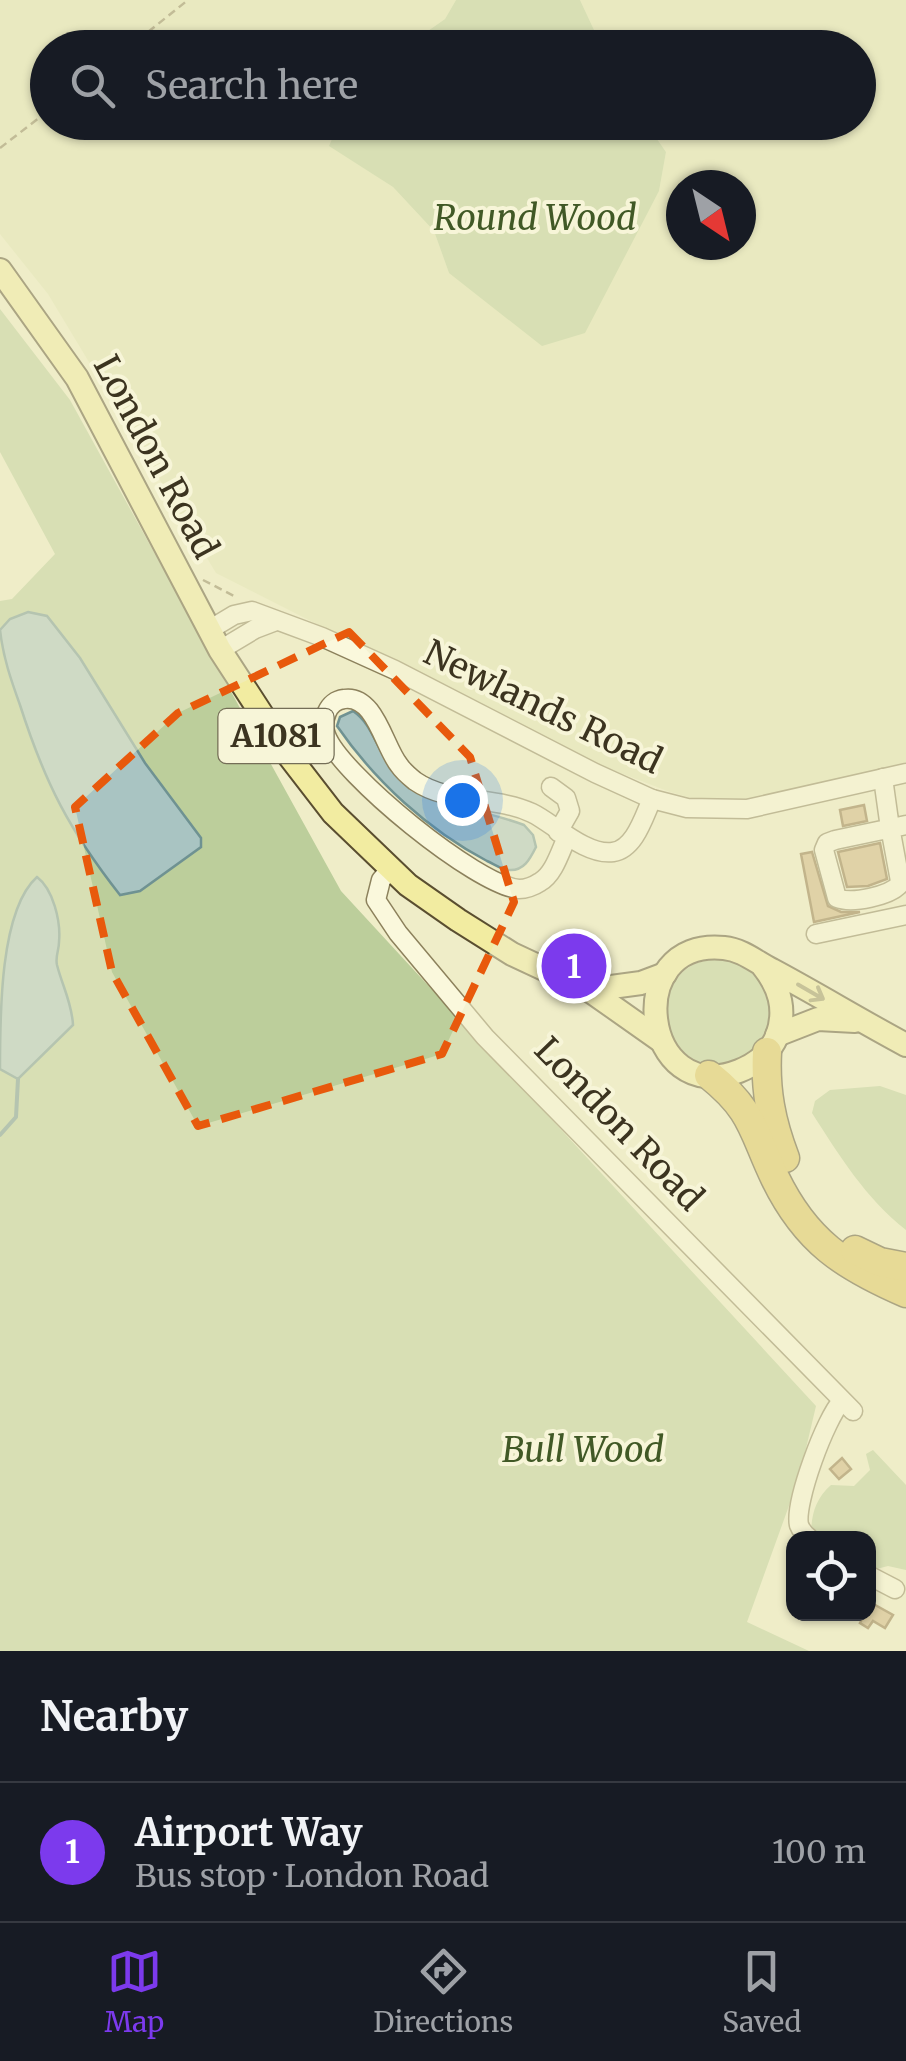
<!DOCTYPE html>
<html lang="en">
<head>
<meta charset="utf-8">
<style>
  :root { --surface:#171b24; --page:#242831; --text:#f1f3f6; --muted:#9ea1a6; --line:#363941; --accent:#7c3aed }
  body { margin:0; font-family:Merriweather,serif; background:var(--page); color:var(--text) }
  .controls { position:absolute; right:30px; bottom:30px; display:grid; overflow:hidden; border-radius:20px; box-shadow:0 2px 8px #0004 }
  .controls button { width:90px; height:90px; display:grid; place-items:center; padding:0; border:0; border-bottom:2px solid var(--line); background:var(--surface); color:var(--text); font:50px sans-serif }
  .compass { position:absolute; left:666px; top:170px; width:90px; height:90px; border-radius:50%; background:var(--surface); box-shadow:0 2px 8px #0004; rotate:145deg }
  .you { position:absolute; left:462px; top:800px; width:35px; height:35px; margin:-25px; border:8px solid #fff; border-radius:50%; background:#1a73e8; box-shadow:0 0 0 15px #1a73e833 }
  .badge { display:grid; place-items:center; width:65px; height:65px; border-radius:50%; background:var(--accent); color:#fff; font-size:32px; font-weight:700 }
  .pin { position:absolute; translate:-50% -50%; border:5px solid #fff; box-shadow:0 2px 10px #0006 }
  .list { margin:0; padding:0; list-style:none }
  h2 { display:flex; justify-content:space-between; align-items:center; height:130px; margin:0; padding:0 40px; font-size:42px }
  h2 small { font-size:32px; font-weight:400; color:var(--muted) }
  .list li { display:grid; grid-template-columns:65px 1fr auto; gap:30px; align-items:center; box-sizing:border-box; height:140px; padding:0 40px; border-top:2px solid var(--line) }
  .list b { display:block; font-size:38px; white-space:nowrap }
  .list p { margin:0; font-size:32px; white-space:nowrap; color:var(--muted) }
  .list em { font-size:32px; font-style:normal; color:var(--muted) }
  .icon { flex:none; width:55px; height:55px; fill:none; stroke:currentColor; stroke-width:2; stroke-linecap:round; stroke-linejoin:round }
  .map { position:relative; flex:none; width:906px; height:1651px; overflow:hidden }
  .search { position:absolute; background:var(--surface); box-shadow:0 2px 8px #0004; left:30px; right:30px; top:30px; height:110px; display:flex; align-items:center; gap:25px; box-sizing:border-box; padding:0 35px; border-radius:55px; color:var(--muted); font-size:38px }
  .sheet { height:270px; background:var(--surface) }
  nav { display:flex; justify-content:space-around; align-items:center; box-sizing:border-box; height:140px; border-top:2px solid var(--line); background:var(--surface); font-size:28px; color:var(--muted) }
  nav a { display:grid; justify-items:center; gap:5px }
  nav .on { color:var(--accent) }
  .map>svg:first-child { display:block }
</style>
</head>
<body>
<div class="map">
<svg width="906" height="1651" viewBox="0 0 906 1651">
  <rect width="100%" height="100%" fill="#efedc8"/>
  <path fill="#e2e5b5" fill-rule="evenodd" d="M0,0H456L445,19L405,47L48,48V122L339,123L330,146L393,187L434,231L449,273L623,258L659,191L666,152L646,123L858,122V48L602,47L580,0H906V762L762,800L713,804L670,792L579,757L216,573L48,294L0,234ZM681,185H741V245H681Z"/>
  <g fill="#bcce9b">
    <polygon points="456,0 580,0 602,47 405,47 445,19"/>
    <polygon points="646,123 666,152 659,191 585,333 542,346 449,273 434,231 393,187 329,146 339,123"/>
    <polygon points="0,309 70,400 341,891 816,1406 799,1478 747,1622 809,1651 0,1651 0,601 12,599 55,554 0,452"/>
    <path d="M716,958L736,961L754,971L771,997V1027L748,1060L698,1066L673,1048L661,1010C676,978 679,965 716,958Z"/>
    <path d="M880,1086L906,1095V1230C866,1199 839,1155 812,1113L815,1101L830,1090Z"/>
    <path d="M873,1450L906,1485V1570L888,1566L869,1571L868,1538H811C811,1517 814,1500 831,1485L854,1486L870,1470L866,1454Z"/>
  </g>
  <g fill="#a9c4c2" stroke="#6f9292" stroke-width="2.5">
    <path d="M28,612L47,616L80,658L145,763L201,838V847L140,891L120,895C69,830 45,783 20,705C11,680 3,657 0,630L10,619Z"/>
    <path d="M353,711C372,724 375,746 389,763C424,806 476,807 524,825L533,835L536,847C530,859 524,871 509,870C502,870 494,864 487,861C428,830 375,781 337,726L340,717Z"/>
    <path d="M37,877C53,889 61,921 59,942C59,951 55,956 57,965C62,985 72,1003 73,1025L18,1079L0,1069C0,1013 0,910 37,877Z"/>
  </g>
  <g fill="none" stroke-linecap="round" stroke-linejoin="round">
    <polyline stroke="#6f9292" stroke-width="4" points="0,1135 16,1117 18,1079"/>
  </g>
  <g fill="#ceb27e" stroke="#8c7042" stroke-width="2.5">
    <polygon points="864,805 867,821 843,826 840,810"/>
    <polygon points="880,843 887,879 868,886 847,887 838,852"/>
    <polygon points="812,852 828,906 841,912 860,912 814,922 801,854"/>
    <polygon points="842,1458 851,1469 839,1479 830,1469"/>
    <polygon points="868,1601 893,1615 885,1628 873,1621 868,1628 860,1623 865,1614 868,1614"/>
  </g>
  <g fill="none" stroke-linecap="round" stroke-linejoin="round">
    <defs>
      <g id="minor">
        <polyline points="209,630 234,615 252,611 322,637 395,670 595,773 652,799 687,808 747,809 906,773"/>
        <polyline points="220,650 255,629 276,621"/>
        <path d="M883,778L889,821L890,827L900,881V884C890,896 852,904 837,898L824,850L827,843L835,840L906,825"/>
        <polyline points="551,787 566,798 570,811 558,832"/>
        <path d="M567,837C560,852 554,874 540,882C534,886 525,889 519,889C477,886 340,774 326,735C323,728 324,719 327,712C330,705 336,700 344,699C375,694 384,747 399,765C403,771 410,777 415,781C448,804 496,796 532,813C553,823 586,856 613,852C635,849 644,816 652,799"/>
        <polyline points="391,868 381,880 376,900 398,933 485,1037 853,1411"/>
        <polyline points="816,934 906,915"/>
        <path d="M809,1538C805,1535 801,1530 799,1525C794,1503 826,1417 842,1401"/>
        <polyline points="868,1575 895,1589"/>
      </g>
      <g id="major">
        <polyline points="0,270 77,378 220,650 289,756 333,813 408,885 458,920 512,954 589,990 660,1040"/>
        <path d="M762,965C779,986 787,1009 777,1036C770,1053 755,1065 739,1071C642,1109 620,937 724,948C743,950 756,962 772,970C817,994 861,1021 906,1045"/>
        <polyline points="589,990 641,983 665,974"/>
        <polyline points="777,1035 818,1019 855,1021"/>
      </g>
      <g id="highway">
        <path d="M767,1052C765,1090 771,1122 785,1158"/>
        <path d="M709,1075C754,1111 752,1130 775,1178C806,1242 844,1266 906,1293"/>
        <polyline points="855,1250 880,1262 906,1267"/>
      </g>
    </defs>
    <use href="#minor" stroke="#8c815c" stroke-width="21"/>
    <use href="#major" stroke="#5a4e30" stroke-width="26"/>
    <use href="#highway" stroke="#5a4e30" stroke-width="31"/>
    <g stroke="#8c815c" stroke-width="2.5" stroke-dasharray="8 5" stroke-linecap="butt">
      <polyline points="128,48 188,0"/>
      <polyline points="0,148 48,111"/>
      <polyline points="203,580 236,597"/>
    </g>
    <use href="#minor" stroke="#faf8dc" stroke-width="18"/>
    <use href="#major" stroke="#f2eca1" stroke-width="22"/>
    <use href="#highway" stroke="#dec359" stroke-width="28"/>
  </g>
  <defs><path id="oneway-shaft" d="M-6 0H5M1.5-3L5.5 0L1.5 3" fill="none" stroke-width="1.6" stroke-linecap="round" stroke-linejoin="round" transform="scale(2.5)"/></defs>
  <use stroke="#979060" href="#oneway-shaft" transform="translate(811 992) rotate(30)"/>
  <path d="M0 0H906V1651H0ZM349,632L470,757L514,902L442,1054L198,1126L112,972L75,807L178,713Z" fill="#efedc8" fill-opacity=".55" fill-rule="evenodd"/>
  <path fill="none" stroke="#e8590c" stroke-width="8" stroke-dasharray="20 12" stroke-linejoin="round" d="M349,632L470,757L514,902L442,1054L198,1126L112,972L75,807L178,713Z"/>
  <g text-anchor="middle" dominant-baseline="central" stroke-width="8" stroke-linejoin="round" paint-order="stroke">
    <rect fill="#f7f5d8" stroke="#746e57" stroke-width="2.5" x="218.5" y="709" width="115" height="54" rx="8"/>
    <g font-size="32" font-weight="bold" fill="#3c3420">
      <text x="276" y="736">A1081</text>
    </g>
    <g font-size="35" font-style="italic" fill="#415926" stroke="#f7f5d8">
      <text x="535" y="218">Round Wood</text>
      <text x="583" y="1450">Bull Wood</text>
    </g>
    <g font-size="35" fill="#3c3420" stroke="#f7f5d8">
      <text transform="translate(156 457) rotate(62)">London Road</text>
      <text transform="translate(543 707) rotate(26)">Newlands Road</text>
      <text transform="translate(619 1124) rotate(46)">London Road</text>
    </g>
  </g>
</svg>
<div class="controls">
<button><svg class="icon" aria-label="locate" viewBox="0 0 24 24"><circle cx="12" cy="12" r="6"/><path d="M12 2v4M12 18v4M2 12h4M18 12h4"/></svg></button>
</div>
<svg class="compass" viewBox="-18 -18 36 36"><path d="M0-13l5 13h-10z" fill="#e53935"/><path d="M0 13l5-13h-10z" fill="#9ea1a6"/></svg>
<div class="you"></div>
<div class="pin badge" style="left:574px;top:966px">1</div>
<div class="search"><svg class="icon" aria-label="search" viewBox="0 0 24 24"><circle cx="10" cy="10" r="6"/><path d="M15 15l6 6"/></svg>Search here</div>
</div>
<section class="sheet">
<h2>Nearby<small></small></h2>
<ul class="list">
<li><span class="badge">1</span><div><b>Airport Way</b><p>Bus stop · London Road</p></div><em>100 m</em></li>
</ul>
</section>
<nav>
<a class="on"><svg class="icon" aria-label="map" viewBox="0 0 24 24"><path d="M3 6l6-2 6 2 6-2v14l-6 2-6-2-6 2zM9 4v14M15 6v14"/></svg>Map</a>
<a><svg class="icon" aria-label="directions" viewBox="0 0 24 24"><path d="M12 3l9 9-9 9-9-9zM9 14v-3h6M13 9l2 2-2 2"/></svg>Directions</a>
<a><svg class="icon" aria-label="saved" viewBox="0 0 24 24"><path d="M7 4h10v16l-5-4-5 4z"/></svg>Saved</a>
</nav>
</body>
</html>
